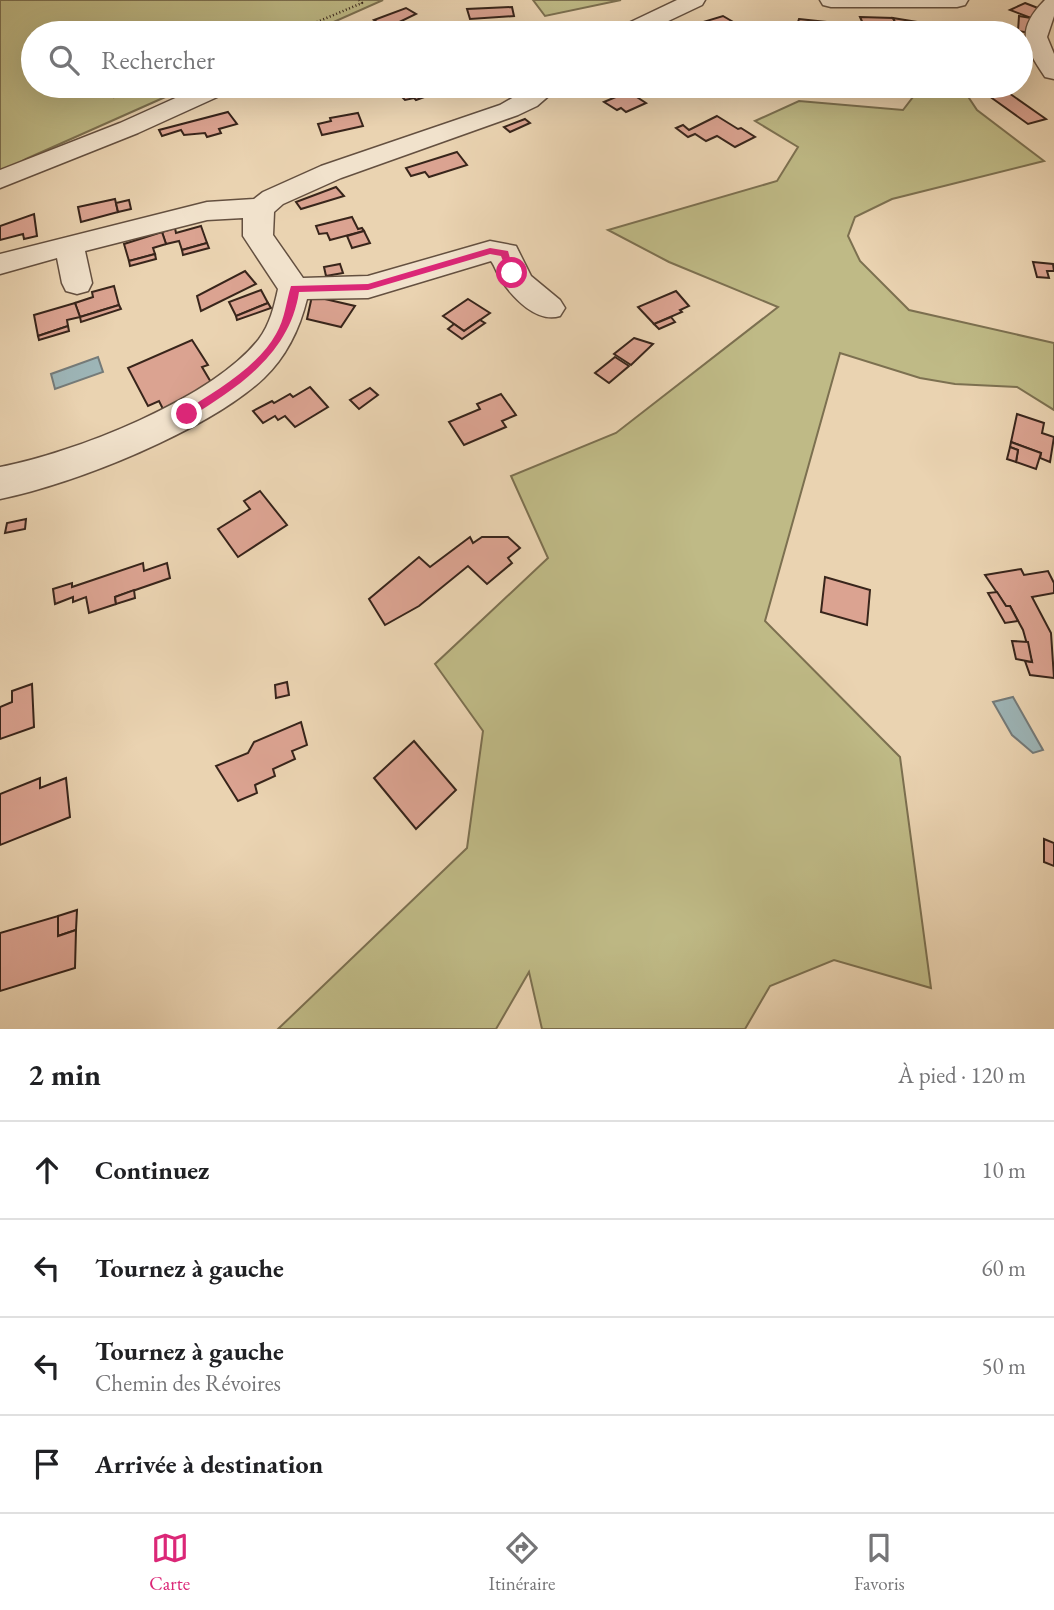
<!DOCTYPE html>
<html lang="fr">
<head>
<meta charset="utf-8">
<style>
  :root { --surface:#fff; --page:#f6f6f6; --text:#202124; --muted:#757577; --line:#e0e0e0; --accent:#db2777 }
  body { margin:0; font-family:"EB Garamond",serif; background:var(--page); color:var(--text) }
  .stop { position:absolute; width:21px; height:21px; margin:-16px; border:5px solid #db2777; border-radius:50%; background:#fff }
  .stop.end { background:#db2777; border-color:#fff; box-shadow:0 2px 7px #0008 }
  .list { margin:0; padding:0; list-style:none }
  h2 { display:flex; justify-content:space-between; align-items:center; height:91px; margin:0; padding:0 28px; font-size:30px }
  h2 small { font-size:23px; font-weight:400; color:var(--muted) }
  .list li { display:grid; grid-template-columns:46px 1fr auto; gap:21px; align-items:center; box-sizing:border-box; height:98px; padding:0 28px; border-top:2px solid var(--line) }
  .list b { display:block; font-size:26px; white-space:nowrap }
  .list p { margin:0; font-size:23px; white-space:nowrap; color:var(--muted) }
  .list em { font-size:23px; font-style:normal; color:var(--muted) }
  .icon { flex:none; width:38px; height:38px; fill:none; stroke:currentColor; stroke-width:2; stroke-linecap:round; stroke-linejoin:round }
  .map { position:relative; flex:none; width:1054px; height:1029px; overflow:hidden }
  .search { position:absolute; background:var(--surface); box-shadow:0 7px 28px #0002; left:21px; right:21px; top:21px; height:77px; display:flex; align-items:center; gap:18px; box-sizing:border-box; padding:0 24px; border-radius:38px; color:var(--muted); font-size:26px }
  .sheet { height:483px; background:var(--surface) }
  nav { display:flex; justify-content:space-around; align-items:center; box-sizing:border-box; height:98px; border-top:2px solid var(--line); background:var(--surface); font-size:19px; color:var(--muted) }
  nav a { display:grid; justify-items:center; gap:4px }
  nav .on { color:var(--accent) }
  .map>svg:first-child { display:block }
</style>
</head>
<body>
<div class="map">
<svg width="1054" height="1029" viewBox="0 0 1054 1029">
  <rect width="100%" height="100%" fill="#ead3b1"/>
  <filter id="stains"><feTurbulence type="fractalNoise" baseFrequency=".00286" numOctaves="4"/><feColorMatrix values="0 0 0 0 .2 0 0 0 0 .09 0 0 0 0 .02 0 0 0 .5 -.17"/></filter>
  <radialGradient id="worn" r=".72"><stop offset=".6" stop-color="#630" stop-opacity="0"/><stop offset="1" stop-color="#630" stop-opacity=".3"/></radialGradient>
  <g fill="#bfba86" stroke="#7c7050" stroke-width="2">
    <polygon points="0,0 383,0 309,33 33,33 33,86 190,86 26,159 0,174"/>
    <polygon points="533,0 621,0 545,16"/>
    <polygon points="913,86 961,86 977,110 1044,161 892,199 855,217 848,236 860,261 909,310 1054,343 1054,410 1017,387 955,384 920,378 840,353 765,621 900,757 931,988 834,960 770,986 745,1029 542,1029 529,972 496,1029 278,1029 467,848 483,731 435,664 548,558 511,476 616,433 778,307 669,262 608,230 777,181 798,147 755,121 799,101 903,110 916,93"/>
  </g>
  <g fill="#9db5b7" stroke="#757b79" stroke-width="2">
    <polygon points="98,357 103,372 55,389 51,374"/>
    <polygon points="1013,697 1043,750 1033,753 1012,735 993,702"/>
  </g>
  <g fill="#dba391" stroke="#38251b" stroke-width="2">
    <polygon points="1025,3 1038,8 1031,18 1010,10"/>
    <polygon points="512,7 514,16 470,19 467,9"/>
    <polygon points="406,8 416,14 387,28 374,20"/>
    <polygon points="723,16 735,23 709,33 690,33 683,28"/>
    <polygon points="1019,16 1031,18 1030,33 1018,31"/>
    <polygon points="860,17 893,18 898,28 891,28 891,31 865,28"/>
    <polygon points="893,18 929,24 933,33 905,31 898,28"/>
    <polygon points="799,19 826,22 826,26 837,27 836,33 801,33 803,26 797,25"/>
    <polygon points="565,23 577,30 569,33 541,33"/>
    <polygon points="130,86 137,86 139,91 114,97 112,92"/>
    <polygon points="426,86 447,86 453,92 442,96 438,92 416,100 414,98 405,100 400,95"/>
    <polygon points="1006,91 1046,119 1028,124 989,96"/>
    <polygon points="625,93 632,94 646,103 626,112 621,108 617,110 604,102"/>
    <polygon points="228,112 237,124 219,129 221,133 207,137 205,133 184,135 181,130 162,136 159,130"/>
    <polygon points="358,113 363,126 322,135 318,124 331,121 330,118"/>
    <polygon points="717,116 738,129 741,128 755,137 735,147 717,136 706,141 695,134 688,137 676,128 683,125 689,130"/>
    <polygon points="525,119 530,123 510,132 504,127"/>
    <polygon points="457,152 467,165 429,177 425,172 411,176 406,168"/>
    <polygon points="336,187 344,196 301,209 296,202"/>
    <polygon points="115,199 118,212 81,222 78,207"/>
    <polygon points="129,200 131,209 118,212 116,203"/>
    <polygon points="34,214 37,236 24,239 23,234 0,240 0,226"/>
    <polygon points="352,217 358,229 362,228 364,231 330,240 327,233 319,234 316,226"/>
    <polygon points="201,226 207,243 182,250 179,241 166,244 162,232 175,228 176,233"/>
    <polygon points="364,231 370,243 352,248 347,236"/>
    <polygon points="162,232 166,244 153,248 155,254 129,261 124,244"/>
    <polygon points="207,243 209,248 183,255 182,250"/>
    <polygon points="155,254 156,259 130,266 129,261"/>
    <polygon points="1033,262 1053,264 1054,271 1047,271 1049,278 1037,277"/>
    <polygon points="340,264 343,273 326,276 324,267"/>
    <polygon points="245,271 256,284 201,311 197,296"/>
    <polygon points="114,286 119,305 80,317 75,303 93,297 92,292"/>
    <polygon points="261,290 268,303 236,316 229,302"/>
    <polygon points="676,291 689,306 680,310 682,312 654,324 638,307"/>
    <polygon points="312,296 355,306 341,327 307,319"/>
    <polygon points="468,299 490,313 464,331 443,316"/>
    <polygon points="75,303 80,317 67,320 68,326 38,336 34,315"/>
    <polygon points="268,303 271,308 237,320 236,316"/>
    <polygon points="119,305 121,309 81,322 80,317"/>
    <polygon points="671,317 675,322 659,329 654,324"/>
    <polygon points="480,320 485,323 462,339 448,329 454,324 464,331"/>
    <polygon points="68,326 69,331 39,340 38,336"/>
    <polygon points="634,338 653,344 631,365 614,354"/>
    <polygon points="192,340 208,365 202,367 212,384 164,411 159,401 148,406 128,368"/>
    <polygon points="615,357 629,366 609,383 595,373"/>
    <polygon points="310,387 328,407 295,427 285,416 278,420 275,416 263,423 253,411 272,401 274,403 290,394 293,397"/>
    <polygon points="370,388 378,395 359,409 350,400"/>
    <polygon points="501,394 516,415 502,421 506,427 464,445 449,422 480,409 477,404"/>
    <polygon points="1017,414 1044,423 1042,433 1054,437 1050,462 1040,458 1041,453 1011,442"/>
    <polygon points="1011,442 1041,453 1036,469 1016,462 1018,450 1010,447"/>
    <polygon points="1010,447 1018,450 1016,462 1007,459"/>
    <polygon points="260,491 287,525 238,557 218,529 250,509 244,501"/>
    <polygon points="26,519 25,529 5,533 7,523"/>
    <polygon points="470,537 473,543 482,537 508,537 520,548 508,558 512,563 487,584 468,566 419,606 385,625 369,599 419,557 430,567"/>
    <polygon points="143,563 144,571 167,563 170,578 115,597 116,604 89,613 86,597 73,602 73,597 55,604 53,589 72,583 72,587"/>
    <polygon points="1021,569 1024,575 1048,571 1054,583 1054,593 1032,597 1051,633 1054,678 1030,675 1025,661 1032,662 1023,630 1010,606 1006,606 985,575"/>
    <polygon points="825,577 870,590 867,625 821,612"/>
    <polygon points="134,590 135,598 116,604 115,597"/>
    <polygon points="997,592 1006,606 1010,606 1018,621 1005,623 988,593"/>
    <polygon points="1012,641 1028,642 1032,662 1016,659"/>
    <polygon points="287,682 289,695 276,698 275,685"/>
    <polygon points="32,684 34,727 0,739 0,707 12,702 12,691"/>
    <polygon points="301,722 307,745 292,751 295,759 273,769 275,776 255,785 257,793 238,801 216,766 248,753 254,742"/>
    <polygon points="414,741 456,790 416,829 374,778"/>
    <polygon points="40,778 40,788 66,778 70,817 0,845 0,794"/>
    <polygon points="1044,839 1054,843 1054,866 1044,862"/>
    <polygon points="77,910 76,930 58,936 58,916"/>
    <polygon points="58,916 58,936 76,930 75,968 0,991 0,933"/>
  </g>
  <g fill="none" stroke-linecap="round" stroke-linejoin="round">
    <defs>
      <g id="minor">
        <polygon points="677,0 705,0 702,5 643,33 615,33 618,28"/>
        <polygon points="820,0 968,0 965,5 957,7 831,7 823,5"/>
        <path d="M1045,0H1054V16L1047,37L1054,54V79L1045,77C1024,46 1015,30 1045,0Z"/>
        <polygon points="202,86 228,86 229,88 226,93 138,133 0,188 0,170 120,123"/>
        <path d="M533,86H560L537,106L518,115L341,178L283,204L274,212L273,235L303,278L368,276L490,241L516,246L531,276L560,300L565,308L560,316C537,323 514,299 501,280C497,274 495,266 491,261L368,298L307,299C300,328 286,357 264,378C209,430 75,484 0,499V467C74,453 212,399 259,339C270,324 274,307 278,289L243,236V218L207,220L85,251L92,283L88,291L77,294L66,291L62,283L57,258L0,274V254L207,202L254,199L263,192L321,166L500,105Z"/>
      </g>
    </defs>
    <use href="#minor" stroke="#645040" stroke-width="3"/>
    <polyline stroke="#38251b" stroke-width="2.5" stroke-dasharray="1 2.5" stroke-linecap="butt" points="291,33 362,3 359,0"/>
    <use href="#minor" fill="#f1e2cc" fill-rule="evenodd"/>
  </g>
  <path fill="#db2777" d="M490,248L508,251L515,276H509L501,256L490,254L368,290L299,292C290,353 239,387 190,417H183V412C214,392 258,367 276,334C285,319 286,302 291,286L368,284Z"/>
  <rect width="100%" height="100%" filter="url(#stains)"/>
  <rect width="100%" height="100%" fill="url(#worn)"/>
</svg>
<div class="stop" style="left:512px;top:273px"></div>
<div class="stop end" style="left:187px;top:414px"></div>
<div class="search"><svg class="icon" aria-label="search" viewBox="0 0 24 24"><circle cx="10" cy="10" r="6"/><path d="M15 15l6 6"/></svg>Rechercher</div>
</div>
<section class="sheet">
<h2>2 min<small>À pied · 120 m</small></h2>
<ul class="list">
<li><svg class="icon" aria-label="ahead" viewBox="0 0 24 24"><path d="M12 20V5M6 11l6-6 6 6"/></svg><div><b>Continuez</b></div><em>10 m</em></li>
<li><svg class="icon" aria-label="left" viewBox="0 0 24 24"><path d="M17 20v-9H6M10 6l-5 5 5 5"/></svg><div><b>Tournez à gauche</b></div><em>60 m</em></li>
<li><svg class="icon" aria-label="left" viewBox="0 0 24 24"><path d="M17 20v-9H6M10 6l-5 5 5 5"/></svg><div><b>Tournez à gauche</b><p>Chemin des Révoires</p></div><em>50 m</em></li>
<li><svg class="icon" aria-label="arrive" viewBox="0 0 24 24"><path d="M6 21V4h12l-3 4 3 4H6"/></svg><div><b>Arrivée à destination</b></div></li>
</ul>
</section>
<nav>
<a class="on"><svg class="icon" aria-label="map" viewBox="0 0 24 24"><path d="M3 6l6-2 6 2 6-2v14l-6 2-6-2-6 2zM9 4v14M15 6v14"/></svg>Carte</a>
<a><svg class="icon" aria-label="directions" viewBox="0 0 24 24"><path d="M12 3l9 9-9 9-9-9zM9 14v-3h6M13 9l2 2-2 2"/></svg>Itinéraire</a>
<a><svg class="icon" aria-label="saved" viewBox="0 0 24 24"><path d="M7 4h10v16l-5-4-5 4z"/></svg>Favoris</a>
</nav>
</body>
</html>
